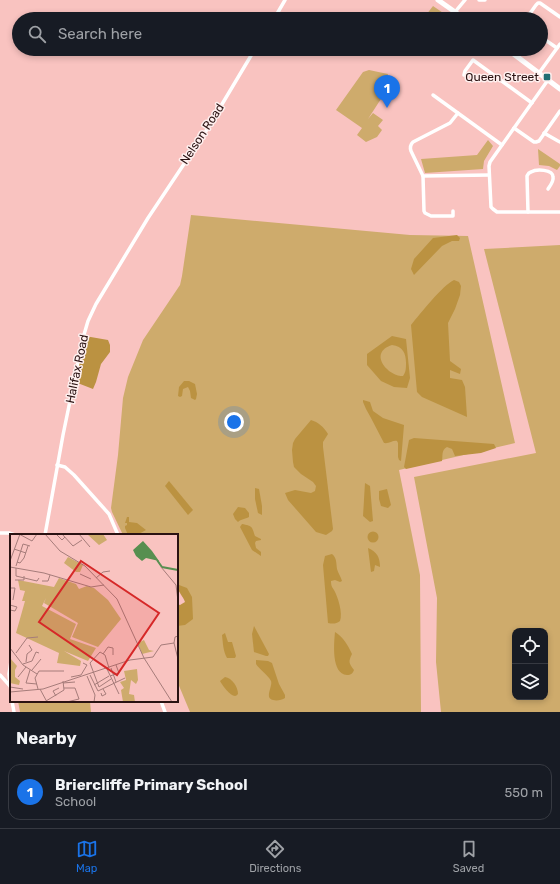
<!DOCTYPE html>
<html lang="en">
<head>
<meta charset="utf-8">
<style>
  :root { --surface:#171b24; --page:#242831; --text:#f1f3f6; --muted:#9ea1a6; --line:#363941; --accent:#1a73e8 }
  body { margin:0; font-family:Rubik,sans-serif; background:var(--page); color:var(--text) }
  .controls { position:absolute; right:12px; bottom:12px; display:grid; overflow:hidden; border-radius:8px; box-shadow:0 2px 6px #0003 }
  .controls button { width:36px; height:36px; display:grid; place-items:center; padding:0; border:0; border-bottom:1px solid var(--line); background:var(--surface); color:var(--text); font:20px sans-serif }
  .you { position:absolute; left:234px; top:422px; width:14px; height:14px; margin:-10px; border:3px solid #fff; border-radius:50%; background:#1a73e8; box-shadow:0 0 0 6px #1a73e833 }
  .badge { display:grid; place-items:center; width:26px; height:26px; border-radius:50%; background:var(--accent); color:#fff; font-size:13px; font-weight:700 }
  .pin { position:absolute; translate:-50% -33px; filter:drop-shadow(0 1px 2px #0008) }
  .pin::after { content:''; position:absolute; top:21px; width:14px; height:12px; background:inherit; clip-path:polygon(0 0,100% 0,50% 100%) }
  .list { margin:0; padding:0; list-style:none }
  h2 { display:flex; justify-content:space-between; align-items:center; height:52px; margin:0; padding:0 16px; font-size:17px }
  h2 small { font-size:13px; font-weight:400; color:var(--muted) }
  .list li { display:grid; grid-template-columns:26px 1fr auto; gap:12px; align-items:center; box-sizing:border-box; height:56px; margin:0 8px 8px; padding:0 8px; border:1px solid var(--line); border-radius:12px }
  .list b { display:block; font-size:15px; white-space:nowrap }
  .list p { margin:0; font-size:13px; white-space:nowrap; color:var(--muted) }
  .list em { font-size:13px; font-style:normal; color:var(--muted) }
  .icon { flex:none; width:22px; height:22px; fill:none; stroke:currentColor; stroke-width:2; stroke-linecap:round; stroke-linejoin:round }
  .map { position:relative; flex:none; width:560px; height:712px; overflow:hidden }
  .search { position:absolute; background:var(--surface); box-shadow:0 2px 6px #0003; left:12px; right:12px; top:12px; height:44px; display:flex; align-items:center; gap:10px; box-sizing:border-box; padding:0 14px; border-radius:22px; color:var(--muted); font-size:15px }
  .sheet { height:116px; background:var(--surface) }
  nav { display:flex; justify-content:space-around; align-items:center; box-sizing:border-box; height:56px; border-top:1px solid var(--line); background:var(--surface); font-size:11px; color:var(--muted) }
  nav a { display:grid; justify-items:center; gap:2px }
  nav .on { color:var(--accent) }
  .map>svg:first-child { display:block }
</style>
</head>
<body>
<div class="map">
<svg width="560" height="712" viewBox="0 0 560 712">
  <rect width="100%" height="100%" fill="#f9c3c0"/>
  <g fill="#ceab6c" fill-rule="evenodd">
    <polygon points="433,6 452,19 423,19"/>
    <polygon points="369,70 388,74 385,85 388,88 368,119 373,113 383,120 378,126 382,130 377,137 366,142 357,135 362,128 336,110 363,72"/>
    <polygon points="488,140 493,146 484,161 483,169 425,173 421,159 477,155"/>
    <polygon points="538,149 560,164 560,166 557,170 549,166 539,165"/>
    <polygon points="191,215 410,235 468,236 515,443 399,470 420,575 421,712 190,712 177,681 177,608 187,603 184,594 177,586 177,535 123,535 112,512 111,508 118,455 123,398 128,377 143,340 180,285 182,276"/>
    <path d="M560,245V712H441L436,662L437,598L414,477L536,453L484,249ZM515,631H545V697H515Z"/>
    <polygon points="18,701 90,701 91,712 20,712"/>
  </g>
  <g fill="#bb9241" fill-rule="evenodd">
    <polygon points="457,235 460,238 459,241 452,241 442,246 414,275 411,269 414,259 433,238"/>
    <path d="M454,280L459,282L461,286L460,295L455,309L448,323L450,361L461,369L460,374L450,370V378L462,380L465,387L467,417L422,397L417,392L411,325C420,314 443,285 454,280Z"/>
    <polygon points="85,336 108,340 110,345 110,352 101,364 96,382 93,389 75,382"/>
    <path d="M392,336L406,339L410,378L407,388L394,387L381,381L367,365V354ZM392,345C403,346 406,354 406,363C406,368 406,372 403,376C389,377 367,353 392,345Z"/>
    <polygon points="184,381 189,381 195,384 197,394 196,399 195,400 191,398 190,391 188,387 183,389 182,396 180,397 178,396 179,387"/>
    <path d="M363,400L370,402L373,411L383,418L404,425L401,461L399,460L398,457V443L397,441C393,440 389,444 384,443L371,418L366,409L363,402Z"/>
    <path d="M311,420C318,422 324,427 328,434L323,442V447L333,529L332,531L326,535L316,532L288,500L285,493L295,490L311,493L315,491L316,486L313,482L301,474L294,467L293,462L292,450L293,443L295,439Z"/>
    <path d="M414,438L494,444L496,448L481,453L455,456L452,449L447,447C441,450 443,456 442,461L406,469L404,467L409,440Z"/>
    <polygon points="169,481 193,510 188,515 165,486"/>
    <polygon points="365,483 370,486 373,521 370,522 363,516"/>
    <polygon points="255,488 259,489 262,506 262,515 258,513 255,499"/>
    <polygon points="387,489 391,505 388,508 381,506 379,499 379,491"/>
    <path d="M238,507L245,508L249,513V517C245,519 241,519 238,522L235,519L233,514Z"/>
    <polygon points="127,517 129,517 129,522 137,523 146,530 137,535 128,535 125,528 125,526 127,525 127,523 125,523"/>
    <path d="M242,524C252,526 252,526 255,536L261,539V540L256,541L255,543L256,548L261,552V556L252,550L240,527Z"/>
    <circle cx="373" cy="537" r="5.5"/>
    <path d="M368,548C377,552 380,557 380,567L375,565L374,571L371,572Z"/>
    <path d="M332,554C337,558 336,563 337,569C338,573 341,577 342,581L340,582L335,580L331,581C331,586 332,587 334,590C338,597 343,613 340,621C336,624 333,624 328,623L323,565L325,556Z"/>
    <path d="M179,585L187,588L192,597L193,619L185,625L177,626V604L180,605L185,602C183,596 178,592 177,586Z"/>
    <polygon points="254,626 269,654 268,656 266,656 254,652 252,634"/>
    <path d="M335,632C343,637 348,645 352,654C348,662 349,663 354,670C353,673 351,675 347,675C331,674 334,643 335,632Z"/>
    <path d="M225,633L228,642H232L236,656L235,658H227C223,651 223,643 222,635Z"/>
    <path d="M256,660L268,661L272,663L279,684L285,695V698C282,700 277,701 273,700C264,698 273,686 271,681C269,676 259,669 256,664Z"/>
    <path d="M225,677C232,678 238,687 238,694C237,695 236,696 235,696C230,696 222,685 220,681Z"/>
  </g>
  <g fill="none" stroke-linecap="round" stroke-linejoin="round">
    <g stroke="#fff" stroke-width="3.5">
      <polyline points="479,0 485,0"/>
      <polyline points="455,12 465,0"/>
      <polyline points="274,19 285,0"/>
      <polyline points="526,19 536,5 538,3 540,3 560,17"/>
      <polyline points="541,37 557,48"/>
      <polyline points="539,73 560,44"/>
      <polyline points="464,75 465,71 473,60 532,103"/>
      <polyline points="548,80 490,162 489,166 491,207 493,209 497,212 560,212"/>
      <polyline points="433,95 502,145"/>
      <path d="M458,113L450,123L413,142C410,145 410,148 411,151L423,176L489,175"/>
      <polyline points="514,128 534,142 536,142 539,141 560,111"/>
      <polyline points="544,133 558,141 560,142"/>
      <polyline points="423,176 424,211 425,213 431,216 453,216 453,211"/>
      <path d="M528,212L527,176C528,174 528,173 531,172C536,169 553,169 553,177C554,181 550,186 548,189"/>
      <polyline points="57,465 65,467 74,475 100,504 109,514 118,535"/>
      <polyline points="0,533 9,533 15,535"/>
      <polyline points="45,535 63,435 83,338 88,321 96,304 148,218 206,131 255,49"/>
      <polyline points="11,661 9,674 11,692"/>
      <polyline points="0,675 10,686"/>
      <polyline points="12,701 14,712"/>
      <polyline points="161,701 165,712"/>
    </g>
    <g stroke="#fff" stroke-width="5">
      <polyline points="438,0 465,19"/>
      <polyline points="507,49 560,89"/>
    </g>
  </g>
  <rect fill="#236e74" stroke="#feefee" stroke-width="1.5" x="543" y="73" width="8" height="8" rx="2"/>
  <g text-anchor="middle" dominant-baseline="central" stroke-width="3" stroke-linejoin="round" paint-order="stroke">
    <g font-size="12" fill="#2a1212" stroke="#feefee" text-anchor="end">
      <text x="539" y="77">Queen Street</text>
    </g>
    <g font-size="12" fill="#2a1212" stroke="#feefee">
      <text transform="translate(202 134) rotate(-57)">Nelson Road</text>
      <text transform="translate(77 369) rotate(-78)">Halifax Road</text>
    </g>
  </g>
  <g transform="translate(10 534)">
    <rect width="168" height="168" fill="#f9c3c0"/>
    <path d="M77,0H93L97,6L89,11ZM58,23L73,31L70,38H66L54,29ZM49,44L66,50L69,55L77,52L84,54L98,66L111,85L88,113L62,103L68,89L34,69L36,64L32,72L66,90L60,105L86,114L78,127L54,117L71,127L70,132L47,129L49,119L6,99L15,67H12L15,57L10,56L8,46L44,53ZM134,106L139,116L144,117L132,120L128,109ZM0,124L7,132L5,136V143L10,147L9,151L0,149ZM127,135L128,146L126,150L121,146L119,160L124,161L125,168H113L111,156L114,154L110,148L116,146L114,137Z" fill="#ceab6c"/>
    <path d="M133,7L142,17L149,27L136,24L132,27L126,22L123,16Z" fill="#578f50"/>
    <path fill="none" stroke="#578f50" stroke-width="2" d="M147,26L152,33L168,36"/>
    <path fill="none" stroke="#a67c7a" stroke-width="1" d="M9,0L22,7L27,0M35,0L50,17L75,32L107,65L134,124L162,168M46,0L52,6L55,3M52,0L63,12L72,6M69,0L80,13M4,15L16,19M0,27L10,0M7,28L10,29L14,24L18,12M6,32L13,10L20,12M0,33L34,39L81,53L94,51M151,33L166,51L168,67M6,34V42L27,47L29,44M70,40L81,45M86,44L93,38L100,37M5,46H14V42M32,47H38L40,41M0,54H5L3,66M0,71L7,73L5,77L0,76M164,109L168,125M0,114L13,131L27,140M6,119L17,104L28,103M93,120L98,113L103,114V121M16,128L17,120L22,116L19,111M13,130L22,127L26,118L29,119M101,134L106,148M97,135L109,160M20,136L16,149L27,150M22,136L31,125M80,141L88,157L115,144M77,142L85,161L84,168M100,142L109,139L106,131M8,143L16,133M61,143L71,141L77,131L73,129M53,149L65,148M84,151L99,142M0,153L13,155M89,153L80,129L90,118L95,121L99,134M89,153L101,145M54,154H65L69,165L57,168M28,155L25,144L29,137H54M30,155L37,168M0,158L33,155L120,126L143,123L151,111L164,109L165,103L168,102M91,159L92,162L96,160L93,155M46,162L43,157L49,154M36,167L54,156L53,147"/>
    <path fill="#d62828" fill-opacity="0.15" stroke="#d62828" stroke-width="2" d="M71,27L149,79L107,141L29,88Z"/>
    <rect width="168" height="168" fill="none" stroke="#2a1212" stroke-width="2"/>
  </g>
</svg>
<div class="controls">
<button><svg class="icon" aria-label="locate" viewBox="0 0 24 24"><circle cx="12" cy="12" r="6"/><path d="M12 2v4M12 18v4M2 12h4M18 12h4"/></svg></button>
<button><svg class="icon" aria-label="layers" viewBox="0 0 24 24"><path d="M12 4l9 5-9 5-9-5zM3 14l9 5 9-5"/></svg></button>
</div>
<div class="you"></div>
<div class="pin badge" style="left:387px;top:108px">1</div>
<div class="search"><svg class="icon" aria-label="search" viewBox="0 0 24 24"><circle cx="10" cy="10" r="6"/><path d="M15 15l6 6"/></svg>Search here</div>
</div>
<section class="sheet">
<h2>Nearby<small></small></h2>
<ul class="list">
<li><span class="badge">1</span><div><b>Briercliffe Primary School</b><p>School</p></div><em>550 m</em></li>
</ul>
</section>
<nav>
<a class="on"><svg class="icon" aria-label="map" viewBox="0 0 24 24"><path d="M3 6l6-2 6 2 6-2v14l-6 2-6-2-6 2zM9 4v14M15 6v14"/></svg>Map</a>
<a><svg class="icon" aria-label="directions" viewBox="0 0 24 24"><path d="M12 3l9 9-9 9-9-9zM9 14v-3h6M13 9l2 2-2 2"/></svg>Directions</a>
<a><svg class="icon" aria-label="saved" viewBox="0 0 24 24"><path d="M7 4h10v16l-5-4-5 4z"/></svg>Saved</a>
</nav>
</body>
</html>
